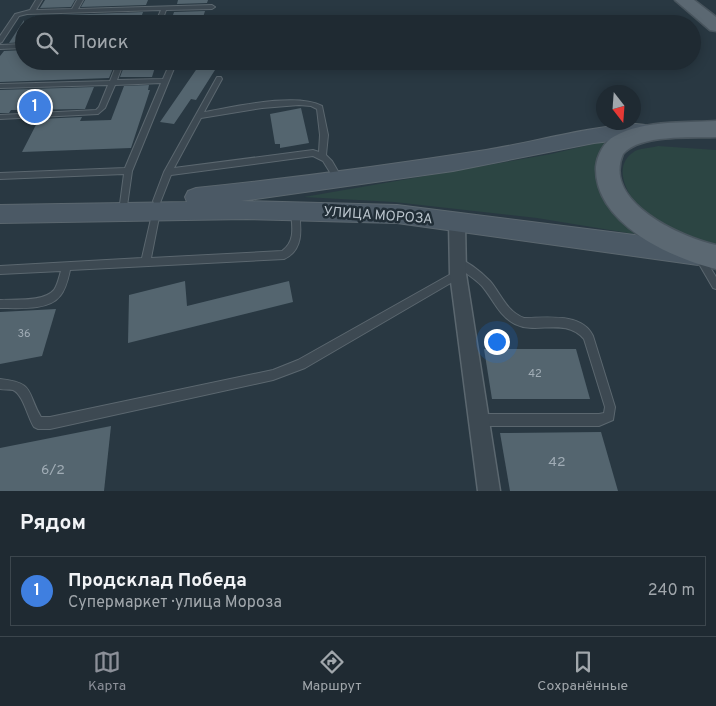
<!DOCTYPE html>
<html lang="ru">
<head>
<meta charset="utf-8">
<style>
  :root { --surface:#1f2a32; --page:#2c363e; --text:#f1f3f6; --muted:#a1a7ac; --line:#3c464d; --accent:#8c9099 }
  body { margin:0; font-family:Overpass,sans-serif; background:var(--page); color:var(--text) }
  .compass { position:absolute; left:596px; top:85px; width:45px; height:45px; border-radius:50%; background:var(--surface); box-shadow:0 2px 12px #0003; rotate:163deg }
  .you { position:absolute; left:496px; top:341px; width:18px; height:18px; margin:-12px; border:4px solid #fff; border-radius:50%; background:#1a73e8; box-shadow:0 0 0 8px #1a73e833 }
  .badge { display:grid; place-items:center; width:32px; height:32px; border-radius:50%; background:var(--accent); color:#fff; font-size:16px; font-weight:700 }
  .pin { position:absolute; translate:-50% -50%; border:2px solid #fff; box-shadow:0 1px 5px #0006 }
  .list { margin:0; padding:0; list-style:none }
  h2 { display:flex; justify-content:space-between; align-items:center; height:65px; margin:0; padding:0 20px; font-size:21px }
  h2 small { font-size:16px; font-weight:400; color:var(--muted) }
  .list li { display:grid; grid-template-columns:32px 1fr auto; gap:15px; align-items:center; box-sizing:border-box; height:70px; margin:0 10px 10px; padding:0 10px; border:1px solid var(--line); border-radius:0px }
  .list b { display:block; font-size:19px; white-space:nowrap }
  .list p { margin:0; font-size:16px; white-space:nowrap; color:var(--muted) }
  .list em { font-size:16px; font-style:normal; color:var(--muted) }
  .icon { flex:none; width:28px; height:28px; fill:none; stroke:currentColor; stroke-width:2; stroke-linecap:round; stroke-linejoin:round }
  .map { position:relative; flex:none; width:716px; height:491px; overflow:hidden }
  .search { position:absolute; background:var(--surface); box-shadow:0 2px 12px #0003; left:15px; right:15px; top:15px; height:55px; display:flex; align-items:center; gap:12px; box-sizing:border-box; padding:0 18px; border-radius:28px; color:var(--muted); font-size:19px }
  .sheet { height:145px; background:var(--surface) }
  nav { display:flex; justify-content:space-around; align-items:center; box-sizing:border-box; height:70px; border-top:1px solid var(--line); background:var(--surface); font-size:14px; color:var(--muted) }
  nav a { display:grid; justify-items:center; gap:2px }
  nav .on { color:var(--accent) }
  .map>svg:first-child { display:block }
</style>
</head>
<body>
<div class="map">
<svg width="716" height="491" viewBox="0 0 716 491">
  <rect width="100%" height="100%" fill="#293842"/>
  <g fill="#2c4543">
    <polygon points="614,139 611,207 634,234 537,218 394,202 304,197 551,154"/>
    <path d="M658,146L716,150V244C694,241 670,232 651,219C633,205 607,168 635,151C641,148 651,148 658,146Z"/>
  </g>
  <g fill="#54656f">
    <polygon points="45,0 75,0 71,7 40,8"/>
    <polygon points="85,0 148,0 146,5 81,7"/>
    <polygon points="178,0 208,0 207,3 177,4"/>
    <polygon points="205,11 201,24 170,24 174,12"/>
    <polygon points="143,12 139,24 30,24 35,16"/>
    <polygon points="24,20 24,42 9,43"/>
    <polygon points="24,50 24,61 116,61 109,78 0,82 0,56 4,51"/>
    <polygon points="126,61 157,61 152,77 120,77"/>
    <polygon points="198,67 215,70 196,100 191,99 174,124 160,122"/>
    <polygon points="149,85 148,90 150,90 131,148 22,152 39,119 82,117 80,121 111,120 124,86"/>
    <polygon points="94,87 85,109 11,110 9,113 0,113 0,90"/>
    <polygon points="301,108 309,143 280,148 280,144 275,144 270,114"/>
    <polygon points="185,281 187,306 289,281 293,302 128,343 129,295"/>
    <polygon points="56,309 42,356 0,364 0,312"/>
    <polygon points="484,349 576,349 590,399 492,399"/>
    <polygon points="111,426 104,491 0,491 0,448"/>
    <polygon points="601,432 618,491 510,491 500,433"/>
  </g>
  <g fill="none" stroke-linecap="round" stroke-linejoin="round">
    <defs>
      <g id="lane">
        <polygon points="36,0 42,0 36,10 72,9 77,0 83,0 78,9 212,5 215,7 212,9 166,10 161,24 155,24 161,10 27,14 19,16 2,42 0,43 0,36 15,14 30,10"/>
        <polygon points="24,44 24,48 0,49 0,45"/>
        <polygon points="118,61 124,61 117,80 163,79 171,61 177,61 132,171 127,206 124,207 120,204 124,174 0,179 0,173 125,168 161,83 115,85 105,108 98,114 0,119 0,115 96,110 99,107 108,85 0,88 0,84 110,81"/>
        <path d="M217,77H221L222,79L204,112C234,107 296,92 322,106L328,135L326,155L332,161L343,180L342,182H336L323,161L313,156L171,175L160,203H154L153,201L164,172ZM299,105L311,106L317,109L320,135L319,152L313,150L174,168L201,118L262,108Z"/>
        <path d="M295,208L299,211C301,229 304,250 284,259L70,270C68,279 66,289 60,296C49,311 17,308 0,308V300C15,299 44,302 54,290C58,284 59,277 61,271L0,274V266L142,258L153,210H159L160,212L151,258L282,251C296,241 292,226 291,211Z"/>
        <polygon points="699,253 702,254 716,277 716,289 713,288 695,257 696,254"/>
        <path d="M458,258C469,262 482,273 490,281C501,294 507,312 524,318C545,318 582,312 593,336L615,407L613,420L599,426H479L475,424L473,420L475,416L479,414H599L604,413L605,407L584,339C565,317 537,335 515,324C499,316 493,299 482,286C474,278 464,272 455,265L454,262L455,259Z"/>
        <path d="M458,270L461,271L463,274L461,277L305,368L273,380L50,429H38L34,427C28,418 23,394 13,390C9,389 4,390 0,389V379C36,383 26,392 41,417H50L273,370L298,360Z"/>
      </g>
      <polygon id="street" points="457,216 463,218 465,223 466,274 500,491 478,491 450,274 449,223 451,218"/>
      <path id="secondary" d="M636,124L664,127L667,132L664,137L657,139L636,138L594,143L453,171L241,201L397,205L698,243L707,247L710,254L707,261L698,265L397,223L247,219L0,223V205L187,202L185,197L188,191L196,188C293,178 390,165 486,150C536,142 585,127 636,124Z"/>
      <g id="primary">
        <polygon points="675,0 694,0 716,17 716,31 710,30"/>
        <path d="M716,121V137C691,138 640,134 623,154C602,202 681,237 716,245V269C671,258 594,223 596,167C597,156 604,141 615,136C644,120 684,123 716,121Z"/>
      </g>
    </defs>
    <use href="#lane" stroke="#5b676f" stroke-width="2"/>
    <use href="#street" stroke="#5b676f" stroke-width="3"/>
    <use href="#secondary" stroke="#5b676f" stroke-width="2"/>
    <use href="#primary" stroke="#49555e" stroke-width="3"/>
    <use href="#lane" fill="#3d4952" fill-rule="evenodd"/>
    <use href="#street" fill="#3d4952" fill-rule="evenodd"/>
    <use href="#secondary" fill="#4b5965" fill-rule="evenodd"/>
    <use href="#primary" fill="#5b6872" fill-rule="evenodd"/>
  </g>
  <g text-anchor="middle" dominant-baseline="central" stroke-width="5" stroke-linejoin="round" paint-order="stroke">
    <g font-size="11" fill="#a0acb5">
      <text x="24" y="334">36</text>
      <text x="535" y="374">42</text>
    </g>
    <g font-size="14" fill="#bac4cc" stroke="#212e37">
      <text transform="translate(378 216) rotate(4)">УЛИЦА МОРОЗА</text>
    </g>
    <g font-size="14" fill="#a0acb5">
      <text x="557" y="462">42</text>
      <text x="53" y="470">6/2</text>
    </g>
  </g>
</svg>
<svg class="compass" viewBox="-18 -18 36 36"><path d="M0-13l5 13h-10z" fill="#e53935"/><path d="M0 13l5-13h-10z" fill="#a1a7ac"/></svg>
<div class="you"></div>
<div class="pin badge" style="left:35px;top:107px;background:#3f7fe0">1</div>
<div class="search"><svg class="icon" aria-label="search" viewBox="0 0 24 24"><circle cx="10" cy="10" r="6"/><path d="M15 15l6 6"/></svg>Поиск</div>
</div>
<section class="sheet">
<h2>Рядом<small></small></h2>
<ul class="list">
<li><span class="badge" style="background:#3f7fe0">1</span><div><b>Продсклад Победа</b><p>Супермаркет · улица Мороза</p></div><em>240 m</em></li>
</ul>
</section>
<nav>
<a class="on"><svg class="icon" aria-label="map" viewBox="0 0 24 24"><path d="M3 6l6-2 6 2 6-2v14l-6 2-6-2-6 2zM9 4v14M15 6v14"/></svg>Карта</a>
<a><svg class="icon" aria-label="directions" viewBox="0 0 24 24"><path d="M12 3l9 9-9 9-9-9zM9 14v-3h6M13 9l2 2-2 2"/></svg>Маршрут</a>
<a><svg class="icon" aria-label="saved" viewBox="0 0 24 24"><path d="M7 4h10v16l-5-4-5 4z"/></svg>Сохранённые</a>
</nav>
</body>
</html>
